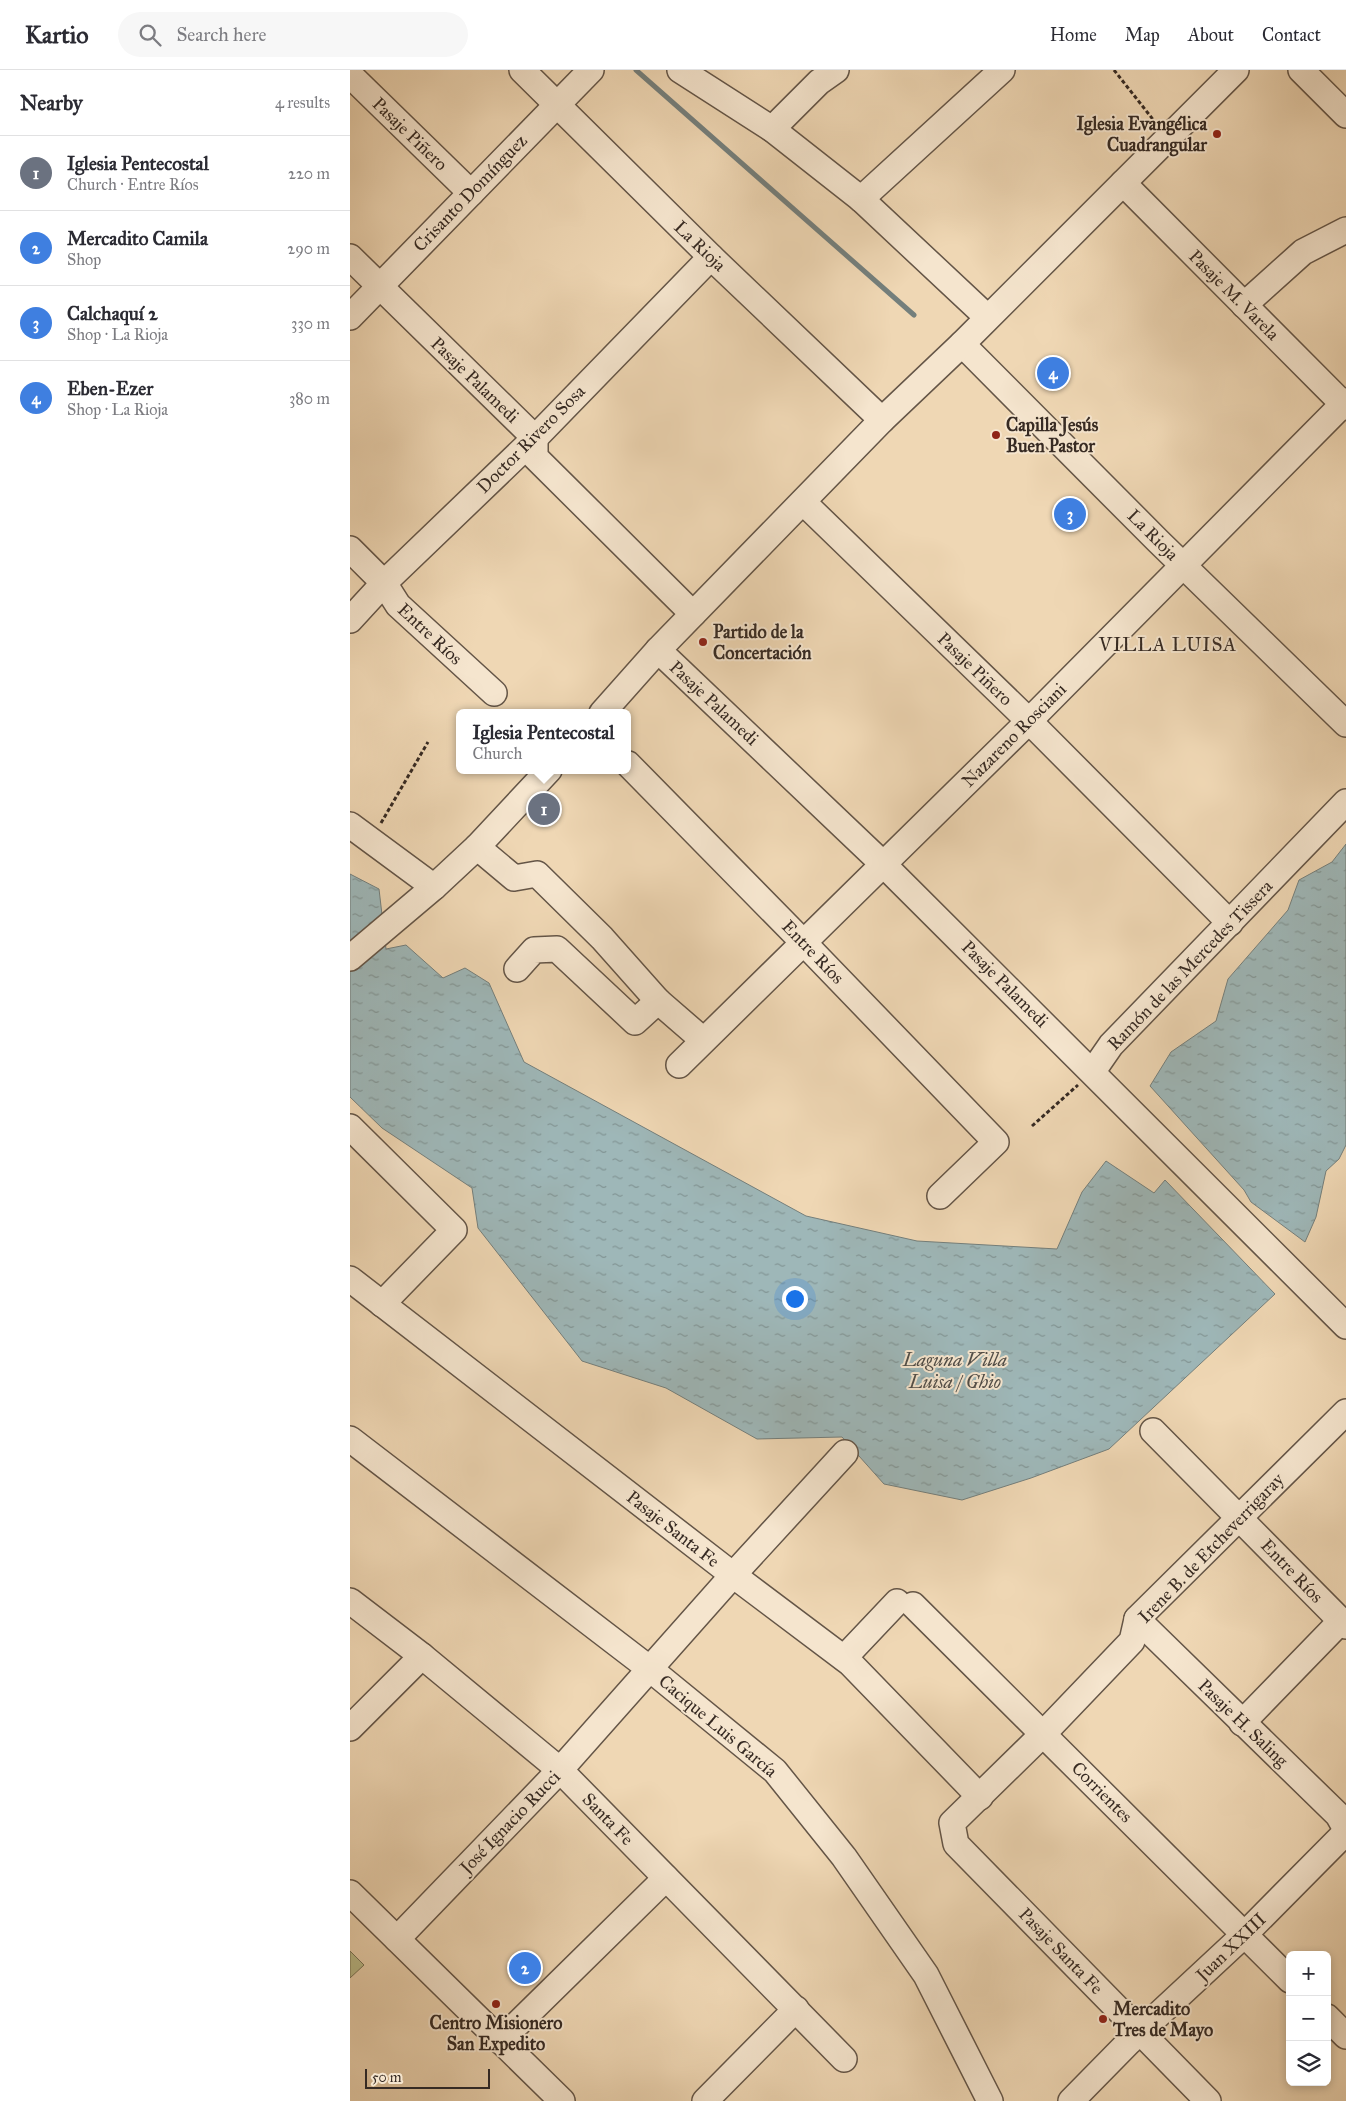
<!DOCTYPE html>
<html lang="en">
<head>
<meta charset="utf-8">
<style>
  :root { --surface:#fff; --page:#f7f7f7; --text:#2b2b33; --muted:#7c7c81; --line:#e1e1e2; --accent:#b45309 }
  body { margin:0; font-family:"IM FELL Great Primer",serif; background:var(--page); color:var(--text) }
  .controls { position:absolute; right:15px; bottom:15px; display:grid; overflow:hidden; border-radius:8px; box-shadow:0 2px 8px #0003 }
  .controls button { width:45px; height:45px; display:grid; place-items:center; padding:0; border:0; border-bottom:1px solid var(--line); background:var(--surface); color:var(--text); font:25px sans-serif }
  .scale { position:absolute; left:15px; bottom:12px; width:125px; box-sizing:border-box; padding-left:5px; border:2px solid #362a23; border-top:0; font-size:14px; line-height:18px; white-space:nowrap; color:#362a23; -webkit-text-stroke:4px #f5e5ce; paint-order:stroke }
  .you { position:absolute; left:444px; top:1228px; width:18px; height:18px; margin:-12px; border:4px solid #fff; border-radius:50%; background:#1a73e8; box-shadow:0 0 0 8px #1a73e833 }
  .badge { display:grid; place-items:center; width:32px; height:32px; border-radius:50%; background:var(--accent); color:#fff; font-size:16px; font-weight:700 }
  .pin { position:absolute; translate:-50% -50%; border:2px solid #fff; box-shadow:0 1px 5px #0006 }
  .popup { position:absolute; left:106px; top:639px; width:175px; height:65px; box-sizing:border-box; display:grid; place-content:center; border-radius:8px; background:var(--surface); filter:drop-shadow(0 1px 4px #0005); font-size:16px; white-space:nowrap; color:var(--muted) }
  .popup b { font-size:19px; color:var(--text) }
  .popup::after { content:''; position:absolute; left:50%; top:100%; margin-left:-10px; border:10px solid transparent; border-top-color:var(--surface) }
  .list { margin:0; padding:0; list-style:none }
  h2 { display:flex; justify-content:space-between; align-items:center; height:65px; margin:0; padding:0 20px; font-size:21px }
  h2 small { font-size:16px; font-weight:400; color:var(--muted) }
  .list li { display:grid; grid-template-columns:32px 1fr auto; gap:15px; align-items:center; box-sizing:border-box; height:75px; padding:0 20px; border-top:1px solid var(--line) }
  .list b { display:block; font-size:19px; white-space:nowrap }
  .list p { margin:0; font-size:16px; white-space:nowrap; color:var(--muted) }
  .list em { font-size:16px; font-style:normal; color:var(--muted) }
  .icon { flex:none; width:28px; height:28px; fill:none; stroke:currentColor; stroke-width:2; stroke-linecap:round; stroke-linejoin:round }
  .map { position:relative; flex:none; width:996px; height:2031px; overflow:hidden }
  header { display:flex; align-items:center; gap:30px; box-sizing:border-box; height:70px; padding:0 25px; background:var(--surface); border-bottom:1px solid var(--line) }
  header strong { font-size:24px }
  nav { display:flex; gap:28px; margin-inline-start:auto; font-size:18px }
  .search { width:350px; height:45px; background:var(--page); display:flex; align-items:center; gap:12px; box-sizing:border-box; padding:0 18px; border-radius:28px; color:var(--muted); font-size:19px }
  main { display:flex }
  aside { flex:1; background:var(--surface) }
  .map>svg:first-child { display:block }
</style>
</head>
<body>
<header>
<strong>Kartio</strong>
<div class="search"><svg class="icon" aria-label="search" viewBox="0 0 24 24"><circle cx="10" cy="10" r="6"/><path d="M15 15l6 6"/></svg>Search here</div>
<nav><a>Home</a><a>Map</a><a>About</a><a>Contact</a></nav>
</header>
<main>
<aside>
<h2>Nearby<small>4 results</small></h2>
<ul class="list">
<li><span class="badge" style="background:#6b7280">1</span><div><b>Iglesia Pentecostal</b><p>Church · Entre Ríos</p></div><em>220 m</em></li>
<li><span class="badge" style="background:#3f7fe0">2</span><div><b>Mercadito Camila</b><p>Shop</p></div><em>290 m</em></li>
<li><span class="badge" style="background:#3f7fe0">3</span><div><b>Calchaquí 2</b><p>Shop · La Rioja</p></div><em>330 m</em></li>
<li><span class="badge" style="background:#3f7fe0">4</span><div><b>Eben-Ezer</b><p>Shop · La Rioja</p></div><em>380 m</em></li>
</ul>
</aside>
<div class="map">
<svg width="996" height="2031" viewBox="0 0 996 2031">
  <defs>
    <pattern id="water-ripples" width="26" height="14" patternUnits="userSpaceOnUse" patternTransform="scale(1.25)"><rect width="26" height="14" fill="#9eb7b8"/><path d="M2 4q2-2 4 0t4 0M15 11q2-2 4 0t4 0" fill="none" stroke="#829595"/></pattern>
  </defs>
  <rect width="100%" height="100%" fill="#efd7b4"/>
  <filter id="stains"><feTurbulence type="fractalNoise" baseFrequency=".004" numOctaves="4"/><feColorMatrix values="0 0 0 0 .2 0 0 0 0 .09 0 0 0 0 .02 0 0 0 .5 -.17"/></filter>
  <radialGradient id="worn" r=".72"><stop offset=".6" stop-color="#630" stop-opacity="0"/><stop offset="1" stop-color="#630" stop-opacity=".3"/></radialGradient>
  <polygon fill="#bbbe8c" stroke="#787458" points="0,1881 14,1895 0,1908"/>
  <g fill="url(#water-ripples)" stroke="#747f7c">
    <polygon points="996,774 996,1075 989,1089 976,1101 966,1147 955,1172 901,1132 894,1120 800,1016 821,982 866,951 878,909 938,840 949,810 982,792"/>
    <polygon points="0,804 29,819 36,879 56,875 93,908 115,898 139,913 174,992 456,1146 567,1171 707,1179 732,1122 756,1091 804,1123 815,1110 925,1224 759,1379 681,1408 612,1430 534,1414 492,1367 407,1369 316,1318 232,1291 128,1158 122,1118 32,1058 0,1027"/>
  </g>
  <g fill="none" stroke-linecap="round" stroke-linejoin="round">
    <polyline stroke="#747f7c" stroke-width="5" points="286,0 564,245"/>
    <defs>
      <g id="minor">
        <polyline points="172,0 361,187 532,350"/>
        <polyline points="330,0 422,59 511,129 637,247"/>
        <polyline points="951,0 996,45"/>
        <polyline points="0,5 121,123"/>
        <polyline points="422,59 469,12 486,0"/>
        <polyline points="773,113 996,337"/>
        <polyline points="511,129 652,0"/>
        <polyline points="0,187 185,368 185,387 343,544"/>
        <polyline points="894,235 953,182 996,160"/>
        <polyline points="0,247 241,0"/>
        <polyline points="612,274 808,471 996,654"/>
        <polyline points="453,432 679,651 880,853"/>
        <polyline points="0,479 34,513 48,535 144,623"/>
        <polyline points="0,550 34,513 185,368 361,187"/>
        <polyline points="308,580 534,795 996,1256"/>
        <polyline points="252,643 308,580 532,350 612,274 886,0"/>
        <polyline points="278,694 454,873 646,1072 590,1126"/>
        <polyline points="0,755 84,817"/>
        <polyline points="127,777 164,808 187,804 252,868 308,931 353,970"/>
        <polyline points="0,888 84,817 127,777 199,700"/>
        <polyline points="167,899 184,880 207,879 285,952 308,931"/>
        <polyline points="329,995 679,651 996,331"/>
        <polyline points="743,1001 761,975 996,732"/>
        <polyline points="0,1057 104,1160 32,1234"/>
        <polyline points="0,1209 383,1505 500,1593 630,1727"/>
        <polyline points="803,1361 996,1556"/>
        <polyline points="0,1369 300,1599 425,1701 494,1787 576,1905 640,2031"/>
        <polyline points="0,1531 72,1586 210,1700 494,1989"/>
        <polyline points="563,1535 940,1910"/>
        <polyline points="787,1549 988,1745 996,1759"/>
        <polyline points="494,1588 547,1532"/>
        <polyline points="892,1653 991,1551"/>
        <polyline points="0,1658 72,1586"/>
        <polyline points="0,1823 212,2031"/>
        <polyline points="47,1869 210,1700 383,1505 495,1383"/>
        <polyline points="977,1947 996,1966"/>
        <polyline points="150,1971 316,1808"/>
        <polyline points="355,2031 446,1939"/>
        <polyline points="721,2031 779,1972 894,1865 996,1762"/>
        <polyline points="858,2031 606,1774 602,1753 693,1664 782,1571 787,1549 996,1342"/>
      </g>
    </defs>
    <use href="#minor" stroke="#645547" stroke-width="28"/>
    <g stroke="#362a23" stroke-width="3" stroke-dasharray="4 2.5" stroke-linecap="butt">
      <polyline points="764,0 805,52"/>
      <polyline points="31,753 78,672"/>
      <polyline points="682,1056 728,1015"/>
    </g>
    <use href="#minor" stroke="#f5e5ce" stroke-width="25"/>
  </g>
  <g fill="#8f2418" stroke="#f5e5ce" stroke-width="2">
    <circle cx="867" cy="64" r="5"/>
    <circle cx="646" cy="365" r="5"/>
    <circle cx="353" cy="572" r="5"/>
    <circle cx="146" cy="1934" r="5"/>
    <circle cx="753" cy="1949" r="5"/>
  </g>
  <g text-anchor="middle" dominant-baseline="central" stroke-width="4" stroke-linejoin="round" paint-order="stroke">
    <g font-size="18" font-weight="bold" fill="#362a23" stroke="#f5e5ce" text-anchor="start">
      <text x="857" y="54" text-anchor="end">Iglesia Evangélica<tspan x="857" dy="21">Cuadrangular</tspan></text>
      <text x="656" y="355">Capilla Jesús<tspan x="656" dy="21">Buen Pastor</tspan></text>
      <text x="363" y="562">Partido de la<tspan x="363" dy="21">Concertación</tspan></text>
      <text x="763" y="1939">Mercadito<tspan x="763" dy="21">Tres de Mayo</tspan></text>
      <text x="146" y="1953" text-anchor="middle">Centro Misionero<tspan x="146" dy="21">San Expedito</tspan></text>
    </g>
    <g font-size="18" fill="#362a23" stroke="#f5e5ce">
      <text transform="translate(60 64) rotate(44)">Pasaje Piñero</text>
      <text transform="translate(120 123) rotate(-46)">Crisanto Domínguez</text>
      <text transform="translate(350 176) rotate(44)">La Rioja</text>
      <text transform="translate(884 225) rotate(45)">Pasaje M. Varela</text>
      <text transform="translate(125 310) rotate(44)">Pasaje Palamedi</text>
      <text transform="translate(181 369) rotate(-45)">Doctor Rivero Sosa</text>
      <text transform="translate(803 465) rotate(45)">La Rioja</text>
      <text transform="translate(80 564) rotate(43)">Entre Ríos</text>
      <text transform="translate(625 599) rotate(44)">Pasaje Piñero</text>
      <text transform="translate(364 633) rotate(43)">Pasaje Palamedi</text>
      <text transform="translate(664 665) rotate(-45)">Nazareno Rosciani</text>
      <text transform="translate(463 882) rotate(46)">Entre Ríos</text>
      <text transform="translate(840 895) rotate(-46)">Ramón de las Mercedes Tissera</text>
      <text transform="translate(655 914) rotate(45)">Pasaje Palamedi</text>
      <text transform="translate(323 1459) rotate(38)">Pasaje Santa Fe</text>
      <text transform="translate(861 1478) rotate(-46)">Irene B. de Etcheverrigaray</text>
      <text transform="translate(942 1501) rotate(46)">Entre Ríos</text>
      <text transform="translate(893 1653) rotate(44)">Pasaje H. Saling</text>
      <text transform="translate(368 1656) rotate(40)">Cacique Luis García</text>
      <text transform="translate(752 1722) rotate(45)">Corrientes</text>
      <text transform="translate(258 1749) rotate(46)">Santa Fe</text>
      <text transform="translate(160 1752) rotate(-46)">José Ignacio Rucci</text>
      <text transform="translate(881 1877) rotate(-44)">Juan XXIII</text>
      <text transform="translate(711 1881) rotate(46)">Pasaje Santa Fe</text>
    </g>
    <g font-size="19" letter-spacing="1" fill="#362a23" stroke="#f5e5ce">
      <text x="818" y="574">VILLA LUISA</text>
    </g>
    <g font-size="19" font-style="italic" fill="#504d48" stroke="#f5e5ce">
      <text x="605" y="1289">Laguna Villa<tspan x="605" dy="22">Luisa / Ghio</tspan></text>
    </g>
  </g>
  <rect width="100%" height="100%" filter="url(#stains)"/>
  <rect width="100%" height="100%" fill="url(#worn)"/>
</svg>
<div class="controls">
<button>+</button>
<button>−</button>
<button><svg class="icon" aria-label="layers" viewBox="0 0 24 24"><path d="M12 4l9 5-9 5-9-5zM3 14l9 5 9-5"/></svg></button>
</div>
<div class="scale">50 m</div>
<div class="you"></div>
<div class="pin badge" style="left:194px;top:739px;background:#6b7280">1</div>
<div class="popup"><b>Iglesia Pentecostal</b>Church</div>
<div class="pin badge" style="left:175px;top:1898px;background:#3f7fe0">2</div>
<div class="pin badge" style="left:720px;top:444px;background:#3f7fe0">3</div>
<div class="pin badge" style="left:703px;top:303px;background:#3f7fe0">4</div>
</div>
</main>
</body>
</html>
